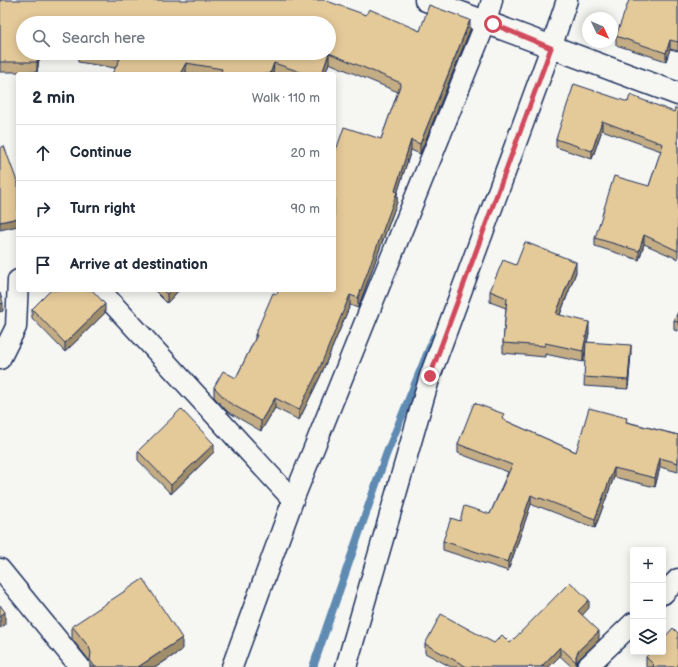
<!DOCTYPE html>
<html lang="en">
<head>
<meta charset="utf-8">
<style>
  :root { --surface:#fff; --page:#f2f2f3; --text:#1f2937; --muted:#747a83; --line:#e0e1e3 }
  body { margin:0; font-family:"Balsamiq Sans",sans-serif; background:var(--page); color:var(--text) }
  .controls { position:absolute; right:12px; bottom:12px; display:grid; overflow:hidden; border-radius:4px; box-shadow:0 2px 10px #0003 }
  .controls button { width:36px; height:36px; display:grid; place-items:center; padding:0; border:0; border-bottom:1px solid var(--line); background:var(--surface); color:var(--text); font:20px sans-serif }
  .compass { position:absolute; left:582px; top:12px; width:36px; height:36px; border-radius:50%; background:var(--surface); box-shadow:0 2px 10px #0003; rotate:134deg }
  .stop { position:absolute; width:12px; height:12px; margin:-9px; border:3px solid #d1495b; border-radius:50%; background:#fff }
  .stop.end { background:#d1495b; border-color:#fff; box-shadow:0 1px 4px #0008 }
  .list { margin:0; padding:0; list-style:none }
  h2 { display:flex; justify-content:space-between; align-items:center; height:52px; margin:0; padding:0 16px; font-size:17px }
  h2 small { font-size:13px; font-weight:400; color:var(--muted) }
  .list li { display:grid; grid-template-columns:26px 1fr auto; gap:12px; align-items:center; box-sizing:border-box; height:56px; padding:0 16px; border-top:1px solid var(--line) }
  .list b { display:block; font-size:15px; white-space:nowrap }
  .list em { font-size:13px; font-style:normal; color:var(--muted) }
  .icon { flex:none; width:22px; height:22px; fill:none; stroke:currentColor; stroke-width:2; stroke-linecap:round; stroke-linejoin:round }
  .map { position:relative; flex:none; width:678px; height:667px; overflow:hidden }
  .search { position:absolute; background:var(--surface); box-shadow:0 2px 10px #0003; left:16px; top:16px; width:320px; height:44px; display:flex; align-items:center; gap:10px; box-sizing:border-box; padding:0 14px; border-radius:22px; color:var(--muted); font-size:15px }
  .panel { position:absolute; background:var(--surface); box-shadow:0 2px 10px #0003; left:16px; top:72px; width:320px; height:220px; border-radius:4px }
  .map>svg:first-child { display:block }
</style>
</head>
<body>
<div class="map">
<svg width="678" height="667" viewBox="0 0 678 667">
  <rect width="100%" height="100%" fill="#f6f6f2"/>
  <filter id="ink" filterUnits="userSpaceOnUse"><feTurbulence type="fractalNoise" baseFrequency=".025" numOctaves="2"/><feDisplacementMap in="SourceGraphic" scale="8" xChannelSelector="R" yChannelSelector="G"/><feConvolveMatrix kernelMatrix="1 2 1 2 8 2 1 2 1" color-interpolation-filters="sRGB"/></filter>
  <g filter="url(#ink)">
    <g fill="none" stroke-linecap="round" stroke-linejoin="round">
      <polyline stroke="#5e8bb3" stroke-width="8" points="313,667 386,455 434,337"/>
      <defs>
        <g id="street">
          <polyline points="100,290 293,500"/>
          <polyline points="0,359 16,327 18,280"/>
          <polyline points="0,569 80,667"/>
          <polyline points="663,594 678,579"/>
          <polyline points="232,667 293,500 486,22 492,0"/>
          <polyline points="346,667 430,376 551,48 567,0"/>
          <polyline points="587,667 633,623"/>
        </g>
        <polyline id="secondary" points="426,0 678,94"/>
      </defs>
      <use href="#street" stroke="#1b2f5e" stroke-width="23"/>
      <use href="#secondary" stroke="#1b2f5e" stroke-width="25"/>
      <use href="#street" stroke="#f6f6f2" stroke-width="20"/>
      <use href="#secondary" stroke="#f6f6f2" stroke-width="22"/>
    </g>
    <g fill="#c4ad84" stroke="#1b2f5e">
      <polygon points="0,0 366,15 420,31 470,30 420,154 411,150 397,194 397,202 358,308 350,305 320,377 299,420 275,408 261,431 228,412 214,397 214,387 236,378 255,339 255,335 277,294 381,139 398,92 329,63 325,74 278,74 274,73 273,74 193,74 186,73 186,74 112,74 115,68 78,62 78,53 329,53 329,23 23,23 23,53 40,53 37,72 0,72"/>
      <polygon points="678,0 678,51 670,49 666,61 616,45 616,36"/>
      <polygon points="628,102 674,112 678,109 678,259 644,244 639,260 595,246 595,238 649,186 661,151 602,130 592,159 556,147 556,139"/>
      <polygon points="516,265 576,272 560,315 589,333 587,342 631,353 628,389 584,386 586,347 583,362 545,354 545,357 503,353 503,343 506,308 490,302 490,291"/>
      <polygon points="154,290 179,290 167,303"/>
      <polygon points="32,309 105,313 65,352 32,318"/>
      <polygon points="678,312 678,331 674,330 674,321"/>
      <polygon points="504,420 576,452 627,422 678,435 678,472 660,467 655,487 614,477 595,528 540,507 539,508 531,504 508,571 443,550 443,541 460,521 490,514 508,472 458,453 458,444"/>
      <polygon points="138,451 214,452 171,494 138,460"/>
      <polygon points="589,608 582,615 599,640 579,659 576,664 576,667 572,667 560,656 549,667 451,667 425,653 425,644 510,643"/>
      <polygon points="72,626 182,650 156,667 90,667 90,663 89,660 72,639"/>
      <polygon points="646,657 678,667 646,667"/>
    </g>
    <g fill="#a08d6b" stroke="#1b2f5e">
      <polygon points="470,20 470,30 420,154 420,144"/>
      <polygon points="670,40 670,49 666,61 666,53"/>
      <polygon points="38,53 40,53 37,72 37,62"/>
      <polygon points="329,53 329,63 325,74 322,74"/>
      <polygon points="186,63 186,74 180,74"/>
      <polygon points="274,63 273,74 270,74"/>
      <polygon points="602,121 602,130 592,159 592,151"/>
      <polygon points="411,140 411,150 397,194 397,202 358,308 358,298 395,191"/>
      <polygon points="18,218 18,226 0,230 0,222"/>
      <polygon points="644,235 644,244 639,260 639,251"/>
      <polygon points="576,262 576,272 556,325 556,314"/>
      <polygon points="171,290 179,290 167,303 167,294"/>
      <polygon points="350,295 350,305 320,377 299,420 299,410"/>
      <polygon points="3,303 3,311 0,312 0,304"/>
      <polygon points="105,304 105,313 65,352 65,343"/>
      <polygon points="589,322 589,333 583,362 583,351"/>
      <polygon points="631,345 631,353 628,389 628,380"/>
      <polygon points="275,398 275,408 261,431 261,421"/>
      <polygon points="214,444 214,452 171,494 171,485"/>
      <polygon points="660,458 660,467 655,487 655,478"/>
      <polygon points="614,468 614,477 595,528 595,519"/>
      <polygon points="531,495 531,504 508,571 508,562"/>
      <polygon points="589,600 589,608 578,620 578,611"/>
      <polygon points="5,612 5,625 0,628 0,616"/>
      <polygon points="599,631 599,640 579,659 576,664 576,656 579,650"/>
      <polygon points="182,638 182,650 156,667 138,667"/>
      <polygon points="560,647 560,656 549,667 541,667"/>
    </g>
    <g fill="#e4c999" stroke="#1b2f5e">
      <polygon points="0,0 324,0 366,15 369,9 420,31 429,5 470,20 420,144 411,140 395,191 397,192 358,298 350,295 320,367 299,410 275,398 261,421 228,402 214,387 223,371 236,378 257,335 255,335 273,293 277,294 278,290 334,290 334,156 344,127 381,139 401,83 329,53 322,74 306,74 274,63 270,74 220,74 222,69 186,63 180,74 112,74 120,59 85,53 329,53 329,23 23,23 23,53 38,53 37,62 0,62"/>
      <polygon points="629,0 678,0 678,42 670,40 666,53 616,36"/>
      <polygon points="574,84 628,102 630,95 674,112 675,108 678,109 678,251 644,235 639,251 595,238 614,176 649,186 663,144 602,121 592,151 556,139"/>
      <polygon points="4,146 18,184 18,218 0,222 0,148"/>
      <polygon points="525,242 576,262 556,314 589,322 583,351 545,343 545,346 503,343 507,298 490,291 503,260 516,265"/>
      <polygon points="51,290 92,290 105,304 65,343 32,309"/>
      <polygon points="162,290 171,290 167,294"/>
      <polygon points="0,293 3,303 0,304"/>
      <polygon points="678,312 678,322 674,321"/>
      <polygon points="586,342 631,345 628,380 584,377"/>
      <polygon points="474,403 504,414 502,419 576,452 589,408 627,418 626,422 678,435 678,463 660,458 655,478 614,468 595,519 540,498 539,499 531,495 508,562 443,541 451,518 460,521 464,506 490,514 512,465 458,444"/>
      <polygon points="181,409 214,444 171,485 138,451"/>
      <polygon points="143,579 182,638 138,667 95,667 90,660 91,653 89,647 72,626"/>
      <polygon points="570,582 589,600 578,611 599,631 579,650 576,656 576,662 560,647 541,667 467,667 425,644 441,614 494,643 502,635 510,643"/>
      <polygon points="0,605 5,612 0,616"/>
      <polygon points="673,628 678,633 678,667 652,667 654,665 646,657 650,652 663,652 663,639"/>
    </g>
  </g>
  <g fill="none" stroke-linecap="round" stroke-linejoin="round" filter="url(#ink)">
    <polyline stroke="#d1495b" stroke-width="5" points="430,376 551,48 493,24"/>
  </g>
</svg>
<div class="controls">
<button>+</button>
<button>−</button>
<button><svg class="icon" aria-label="layers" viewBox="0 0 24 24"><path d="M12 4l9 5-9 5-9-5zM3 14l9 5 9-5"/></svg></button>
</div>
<svg class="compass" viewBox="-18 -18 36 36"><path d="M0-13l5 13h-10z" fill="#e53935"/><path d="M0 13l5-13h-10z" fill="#747a83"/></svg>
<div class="stop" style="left:493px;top:24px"></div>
<div class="stop end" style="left:430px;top:376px"></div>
<div class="search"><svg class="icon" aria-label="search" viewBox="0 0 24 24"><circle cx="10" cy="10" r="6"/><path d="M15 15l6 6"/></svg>Search here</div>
<section class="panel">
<h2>2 min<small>Walk · 110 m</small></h2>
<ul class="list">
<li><svg class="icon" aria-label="ahead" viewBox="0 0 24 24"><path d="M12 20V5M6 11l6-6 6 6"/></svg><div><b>Continue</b></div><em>20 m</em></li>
<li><svg class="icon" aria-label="right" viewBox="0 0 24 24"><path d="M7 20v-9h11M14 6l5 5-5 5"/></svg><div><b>Turn right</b></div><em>90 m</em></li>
<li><svg class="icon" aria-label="arrive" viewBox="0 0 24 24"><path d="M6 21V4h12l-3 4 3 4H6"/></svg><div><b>Arrive at destination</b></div></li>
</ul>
</section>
</div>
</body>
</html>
